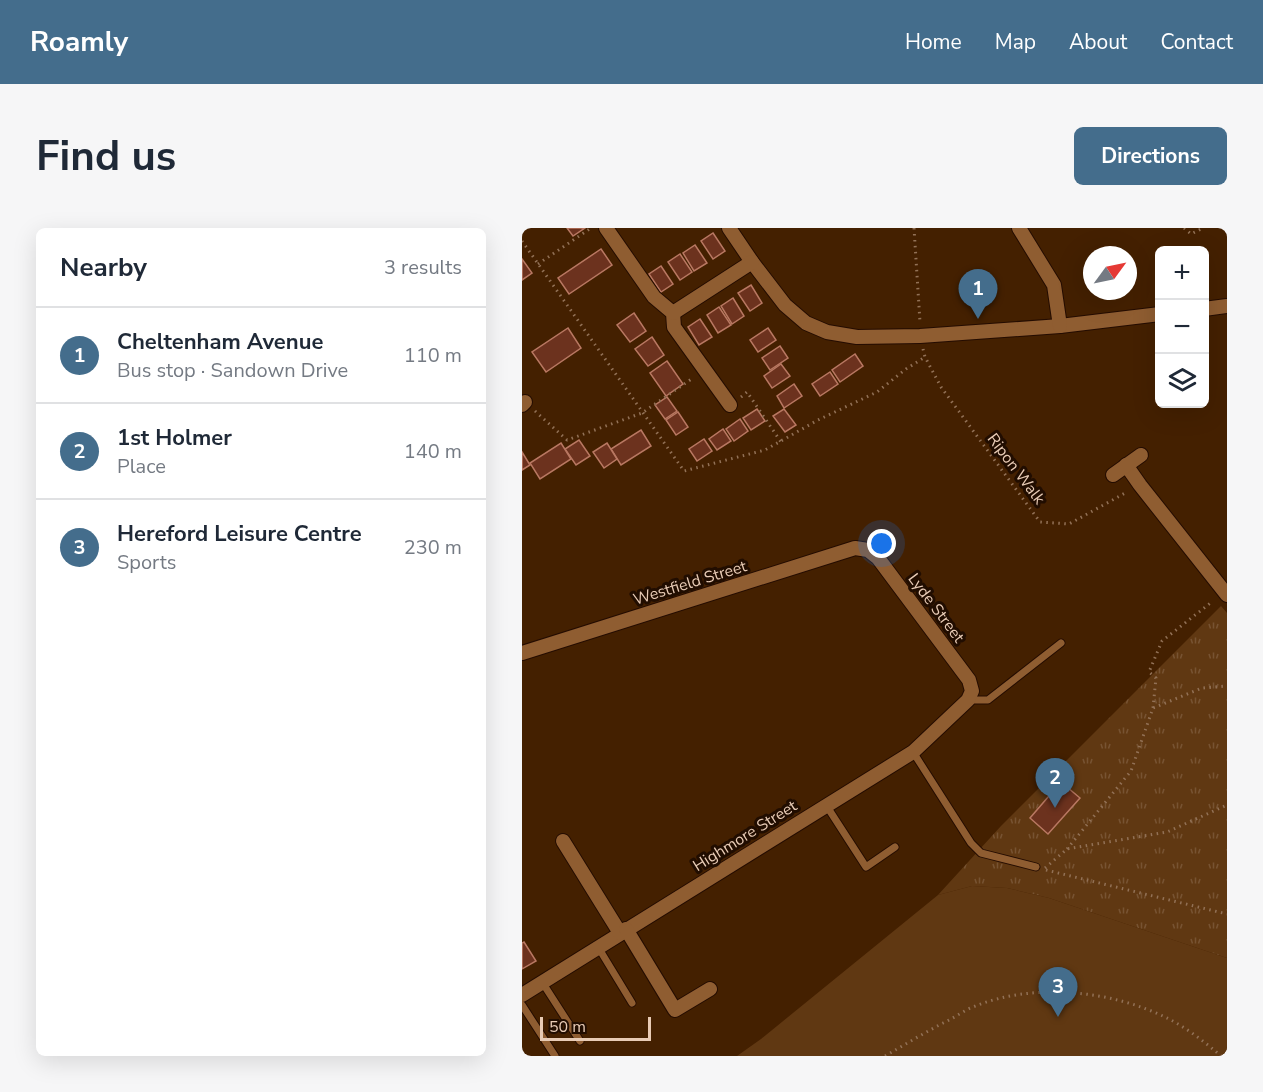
<!DOCTYPE html>
<html lang="en">
<head>
<meta charset="utf-8">
<style>
  :root { --surface:#fff; --page:#f6f6f7; --text:#1f2937; --muted:#747a83; --line:#e0e1e3; --accent:#446d8c }
  body { margin:0; font-family:"Nunito Sans",sans-serif; background:var(--page); color:var(--text) }
  .controls { position:absolute; right:18px; top:18px; display:grid; overflow:hidden; border-radius:9px; box-shadow:0 6px 24px #0002 }
  .controls button { width:54px; height:54px; display:grid; place-items:center; padding:0; border:0; border-bottom:2px solid var(--line); background:var(--surface); color:var(--text); font:30px sans-serif }
  .compass { position:absolute; left:561px; top:18px; width:54px; height:54px; border-radius:50%; background:var(--surface); box-shadow:0 6px 24px #0002; rotate:57deg }
  .scale { position:absolute; left:18px; bottom:15px; width:111px; box-sizing:border-box; padding-left:6px; border:3px solid #e8cbb5; border-top:0; font-size:16px; line-height:21px; white-space:nowrap; color:#e8cbb5; -webkit-text-stroke:4px #210d00; paint-order:stroke }
  .you { position:absolute; left:360px; top:316px; width:21px; height:21px; margin:-15px; border:4px solid #fff; border-radius:50%; background:#1a73e8; box-shadow:0 0 0 9px #1a73e833 }
  .badge { display:grid; place-items:center; width:39px; height:39px; border-radius:50%; background:var(--accent); color:#fff; font-size:20px; font-weight:700 }
  .pin { position:absolute; translate:-50% -50px; filter:drop-shadow(0 2px 3px #0008) }
  .pin::after { content:''; position:absolute; top:32px; width:21px; height:18px; background:inherit; clip-path:polygon(0 0,100% 0,50% 100%) }
  .list { margin:0; padding:0; list-style:none }
  h2 { display:flex; justify-content:space-between; align-items:center; height:78px; margin:0; padding:0 24px; font-size:26px }
  h2 small { font-size:20px; font-weight:400; color:var(--muted) }
  .list li { display:grid; grid-template-columns:39px 1fr auto; gap:18px; align-items:center; box-sizing:border-box; height:96px; padding:0 24px; border-top:2px solid var(--line) }
  .list b { display:block; font-size:22px; white-space:nowrap }
  .list p { margin:0; font-size:20px; white-space:nowrap; color:var(--muted) }
  .list em { font-size:20px; font-style:normal; color:var(--muted) }
  .icon { flex:none; width:33px; height:33px; fill:none; stroke:currentColor; stroke-width:2; stroke-linecap:round; stroke-linejoin:round }
  .map { position:relative; flex:none; width:705px; height:828px; overflow:hidden; border-radius:9px }
  header { display:flex; align-items:center; gap:36px; box-sizing:border-box; height:84px; padding:0 30px; background:var(--accent); color:#fff }
  header strong { font-size:28px }
  nav { display:flex; gap:33px; margin-inline-start:auto; font-size:21px }
  .intro { display:flex; align-items:center; justify-content:space-between; box-sizing:border-box; height:144px; padding:0 36px }
  h1 { margin:0; font-size:42px }
  .button { padding:15px 27px; border-radius:9px; background:var(--accent); color:#fff; font-size:21px; font-weight:700 }
  main { display:flex; gap:36px; padding:0 36px }
  aside { flex:1; background:var(--surface); border-radius:9px; box-shadow:0 6px 24px #0002 }
  .map>svg:first-child { display:block }
</style>
</head>
<body>
<header>
<strong>Roamly</strong>
<nav><a>Home</a><a>Map</a><a>About</a><a>Contact</a></nav>
</header>
<div class="intro"><h1>Find us</h1><a class="button">Directions</a></div>
<main>
<aside>
<h2>Nearby<small>3 results</small></h2>
<ul class="list">
<li><span class="badge">1</span><div><b>Cheltenham Avenue</b><p>Bus stop · Sandown Drive</p></div><em>110 m</em></li>
<li><span class="badge">2</span><div><b>1st Holmer</b><p>Place</p></div><em>140 m</em></li>
<li><span class="badge">3</span><div><b>Hereford Leisure Centre</b><p>Sports</p></div><em>230 m</em></li>
</ul>
</aside>
<div class="map">
<svg width="705" height="828" viewBox="0 0 705 828">
  <defs>
    <pattern id="grass-tufts" width="24" height="20" patternUnits="userSpaceOnUse" patternTransform="scale(1.5)"><rect width="24" height="20" fill="#603812"/><path d="M3 7l-1-3M5 7V3M7 7l1-3M15 17l-1-3M17 17v-4M19 17l1-3" fill="none" stroke="#775332"/></pattern>
  </defs>
  <rect width="100%" height="100%" fill="#442000"/>
  <polygon fill="url(#grass-tufts)" points="699,378 705,385 705,730 527,670 485,660 450,658 416,667 479,598"/>
  <polygon fill="#603812" points="450,658 485,660 527,670 705,730 705,828 215,828 239,811 416,667"/>
  <g fill="#6c321e" stroke="#b97862" stroke-width="1.5">
    <polygon points="45,0 63,0 51,8"/>
    <polygon points="191,5 203,23 191,31 179,13"/>
    <polygon points="173,17 185,35 172,43 161,25"/>
    <polygon points="79,21 90,37 47,66 36,50"/>
    <polygon points="158,26 170,44 158,52 146,34"/>
    <polygon points="0,31 10,45 0,52"/>
    <polygon points="139,38 151,56 139,64 127,46"/>
    <polygon points="229,57 240,75 228,83 216,65"/>
    <polygon points="211,70 222,88 210,96 199,78"/>
    <polygon points="197,79 209,97 196,105 185,87"/>
    <polygon points="112,85 124,103 108,114 95,97"/>
    <polygon points="178,91 190,109 177,117 166,99"/>
    <polygon points="46,100 59,120 24,144 10,124"/>
    <polygon points="246,100 254,112 236,124 228,112"/>
    <polygon points="130,109 142,127 126,138 113,121"/>
    <polygon points="258,118 266,130 248,142 240,130"/>
    <polygon points="333,126 341,138 318,154 310,142"/>
    <polygon points="145,133 161,156 144,168 128,145"/>
    <polygon points="259,136 268,148 250,160 242,148"/>
    <polygon points="308,144 316,156 298,168 290,156"/>
    <polygon points="272,156 280,168 262,180 255,168"/>
    <polygon points="145,169 155,183 143,191 133,177"/>
    <polygon points="235,181 243,193 229,202 221,190"/>
    <polygon points="262,181 274,197 263,204 251,188"/>
    <polygon points="156,184 166,199 154,207 144,192"/>
    <polygon points="218,191 226,203 212,213 204,201"/>
    <polygon points="201,201 209,213 195,222 187,211"/>
    <polygon points="119,202 129,218 99,237 89,221"/>
    <polygon points="182,211 190,223 175,233 167,221"/>
    <polygon points="57,212 68,228 54,237 43,221"/>
    <polygon points="39,215 49,231 18,251 8,235"/>
    <polygon points="85,215 95,231 82,240 71,224"/>
    <polygon points="0,224 8,237 0,242"/>
    <polygon points="539,554 558,570 526,606 508,590"/>
    <polygon points="2,714 14,733 0,741 0,715"/>
  </g>
  <g fill="none" stroke-linecap="round" stroke-linejoin="round">
    <defs>
      <g id="service">
        <polyline points="446,472 466,472 539,415"/>
        <polyline points="391,524 449,615 459,625 514,639"/>
        <polyline points="304,577 344,639 373,619"/>
        <polyline points="76,719 110,775"/>
        <polyline points="20,754 58,813"/>
        <polyline points="0,777 33,828"/>
      </g>
      <g id="minor">
        <polyline points="84,0 132,69 151,85 152,99 208,177"/>
        <polyline points="207,0 230,34 263,77 284,95 305,104 335,109 398,108 538,98 638,86"/>
        <polyline points="497,0 532,57 538,98"/>
        <polyline points="682,81 705,78"/>
        <polyline points="151,85 230,34"/>
        <polyline points="0,177 3,174"/>
        <polyline points="604,237 618,257 705,367"/>
        <polyline points="591,247 619,227"/>
        <polyline points="0,425 333,320 346,322 356,330 447,452 450,463 446,472 391,524 0,767"/>
        <polyline points="41,613 98,705"/>
        <polyline points="104,701 153,782 188,761"/>
      </g>
    </defs>
    <use href="#service" stroke="#240c00" stroke-width="9"/>
    <use href="#minor" stroke="#240c00" stroke-width="16"/>
    <g stroke="#927156" stroke-width="3" stroke-dasharray="1.5 4.5" stroke-linecap="butt">
      <polyline points="392,0 398,94"/>
      <polyline points="662,0 669,6 681,0"/>
      <polyline points="0,13 162,243 243,222 296,192 355,164 384,141 403,129"/>
      <polyline points="16,36 69,0"/>
      <polyline points="401,121 403,129 419,159 518,294 547,296 605,264"/>
      <polyline points="219,169 225,164 259,214"/>
      <polyline points="13,183 45,212 120,185 171,150"/>
      <polyline points="631,480 634,450 627,444 640,413 691,373"/>
      <polyline points="545,621 609,543 631,480 680,460 705,458"/>
      <polyline points="523,640 545,621 645,604 705,577"/>
      <polyline points="524,642 705,686"/>
      <path d="M363,828C384,816 405,803 427,792C435,788 443,782 451,779C511,754 590,762 647,791C666,801 683,814 699,828"/>
    </g>
    <use href="#service" stroke="#8f5d31" stroke-width="7"/>
    <use href="#minor" stroke="#8f5d31" stroke-width="14"/>
  </g>
  <g text-anchor="middle" dominant-baseline="central" stroke-width="6" stroke-linejoin="round" paint-order="stroke">
    <g font-size="16" fill="#e8cbb5" stroke="#210d00">
      <text transform="translate(494 241) rotate(53)">Ripon Walk</text>
      <text transform="translate(168 355) rotate(-17)">Westfield Street</text>
      <text transform="translate(414 380) rotate(53)">Lyde Street</text>
      <text transform="translate(223 608) rotate(-32)">Highmore Street</text>
    </g>
  </g>
</svg>
<div class="controls">
<button>+</button>
<button>−</button>
<button><svg class="icon" aria-label="layers" viewBox="0 0 24 24"><path d="M12 4l9 5-9 5-9-5zM3 14l9 5 9-5"/></svg></button>
</div>
<svg class="compass" viewBox="-18 -18 36 36"><path d="M0-13l5 13h-10z" fill="#e53935"/><path d="M0 13l5-13h-10z" fill="#747a83"/></svg>
<div class="scale">50 m</div>
<div class="you"></div>
<div class="pin badge" style="left:456px;top:91px">1</div>
<div class="pin badge" style="left:533px;top:580px">2</div>
<div class="pin badge" style="left:536px;top:789px">3</div>
</div>
</main>
</body>
</html>
